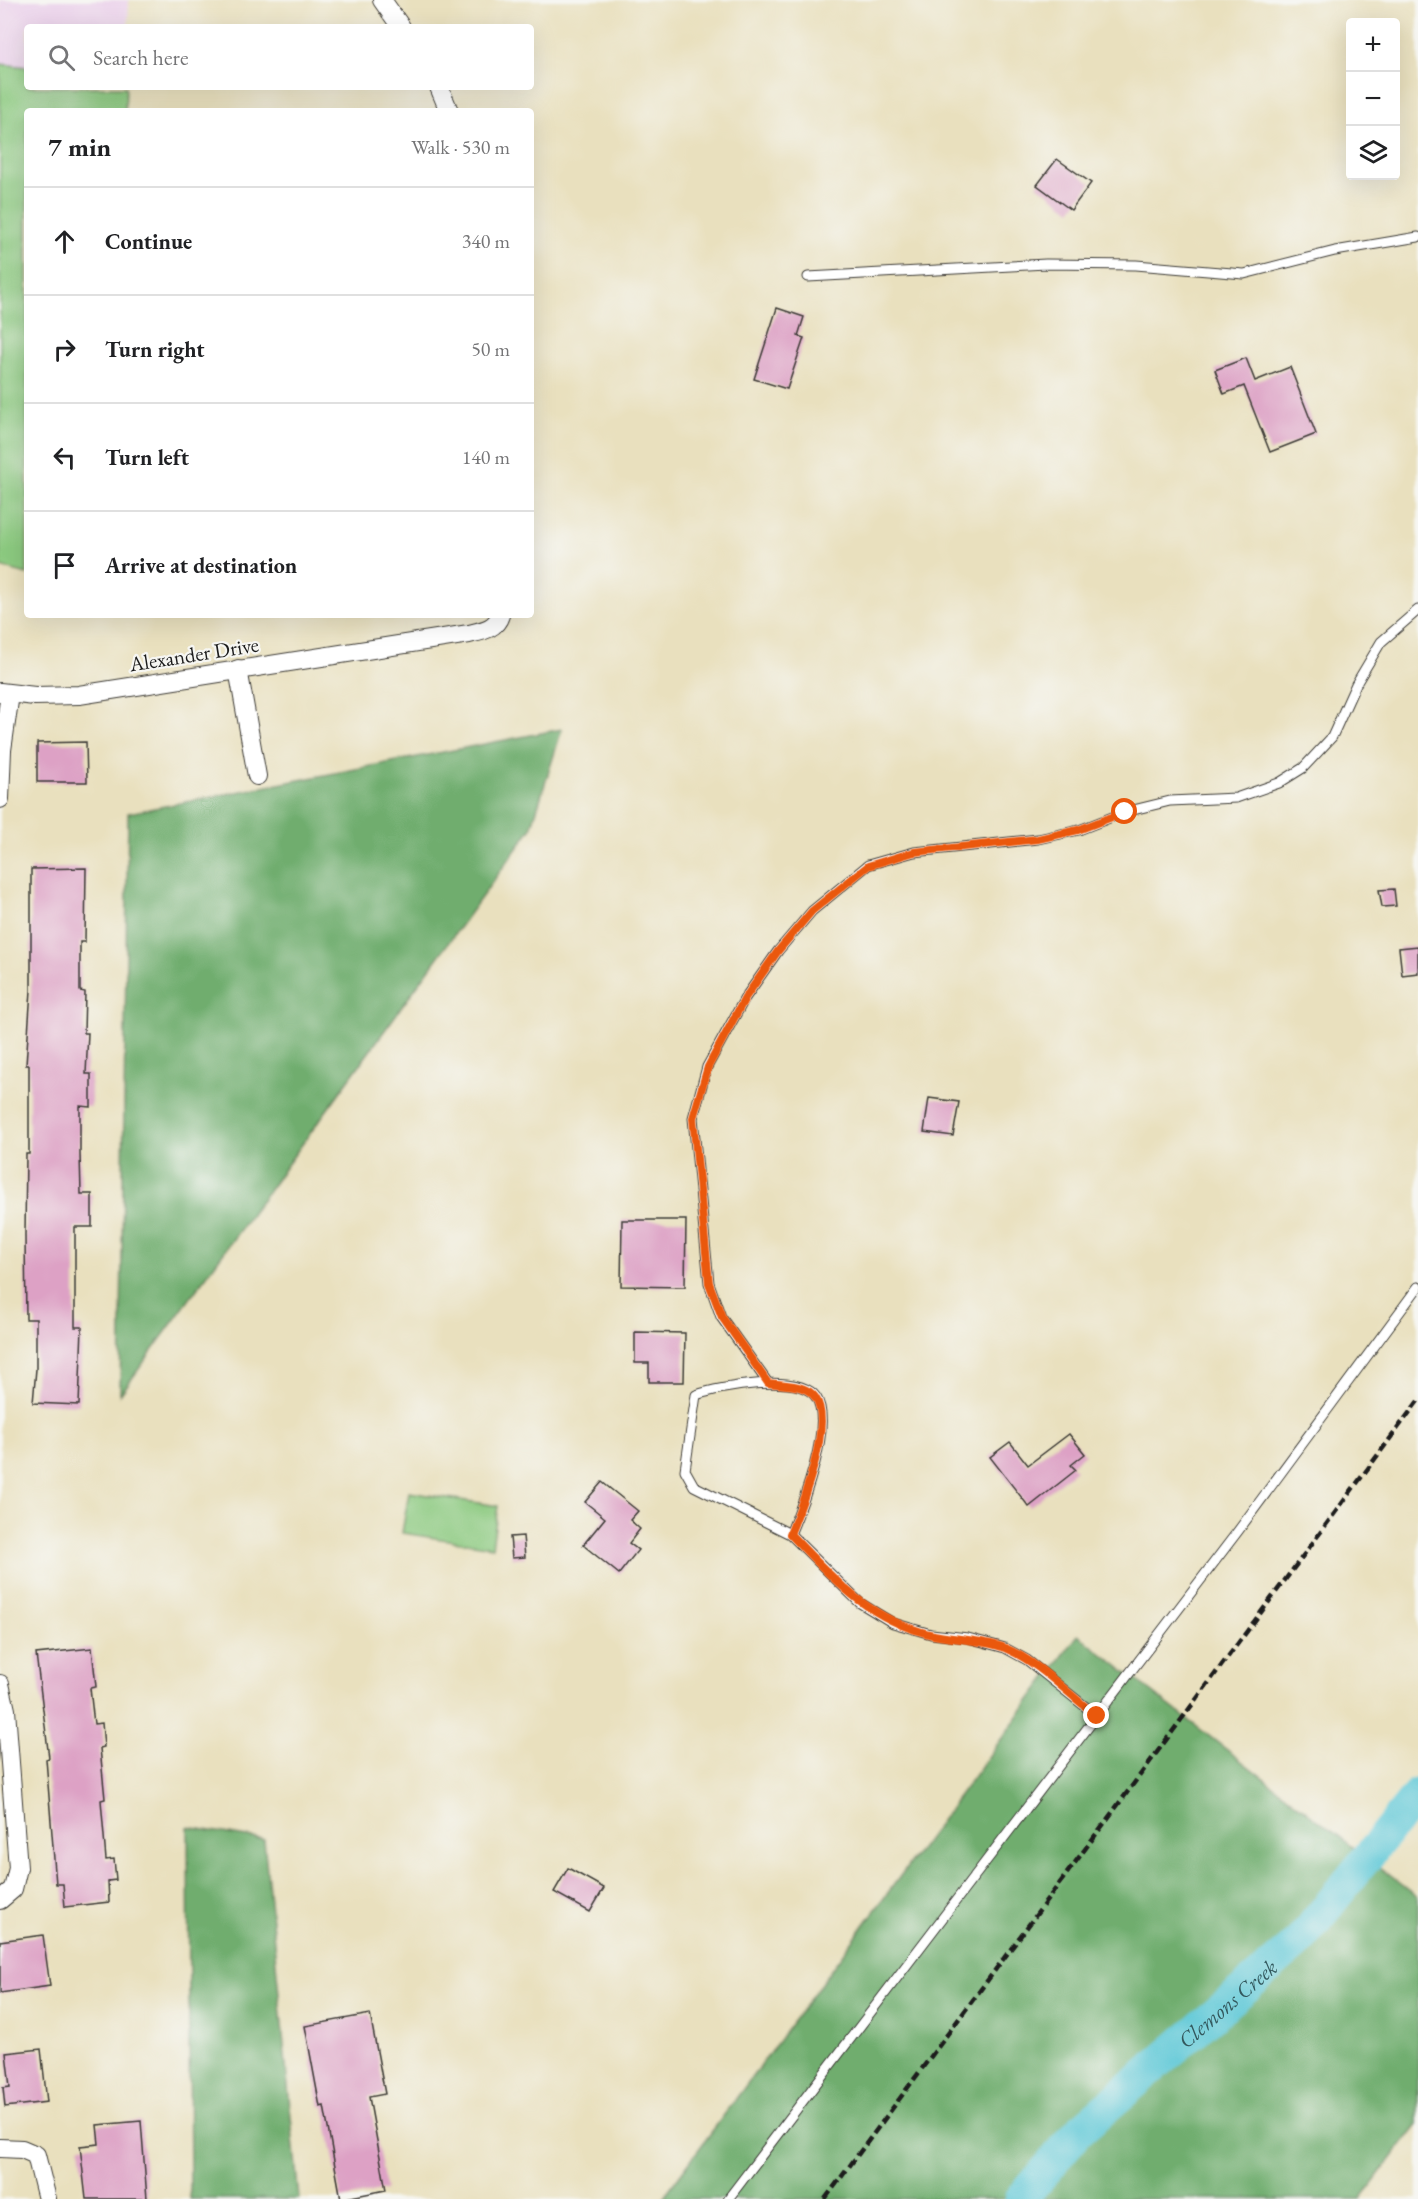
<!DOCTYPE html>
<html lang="en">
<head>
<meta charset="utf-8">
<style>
  :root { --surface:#fff; --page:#f2f2f2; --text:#202124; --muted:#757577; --line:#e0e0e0 }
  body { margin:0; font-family:"EB Garamond",serif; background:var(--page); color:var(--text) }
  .controls { position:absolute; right:18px; top:18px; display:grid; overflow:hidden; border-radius:6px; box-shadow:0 6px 24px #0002 }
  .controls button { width:54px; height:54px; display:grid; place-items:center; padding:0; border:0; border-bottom:2px solid var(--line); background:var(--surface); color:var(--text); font:30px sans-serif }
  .stop { position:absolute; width:18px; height:18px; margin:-14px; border:4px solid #ea580c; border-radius:50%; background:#fff }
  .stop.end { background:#ea580c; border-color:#fff; box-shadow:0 2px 6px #0008 }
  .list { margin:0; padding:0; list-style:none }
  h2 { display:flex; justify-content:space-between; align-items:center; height:78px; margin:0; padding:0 24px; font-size:26px }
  h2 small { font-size:20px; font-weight:400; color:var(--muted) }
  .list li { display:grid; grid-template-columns:39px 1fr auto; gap:18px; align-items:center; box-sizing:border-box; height:108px; padding:0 24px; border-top:2px solid var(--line) }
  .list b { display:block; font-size:22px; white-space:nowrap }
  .list em { font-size:20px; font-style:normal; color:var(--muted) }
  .icon { flex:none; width:33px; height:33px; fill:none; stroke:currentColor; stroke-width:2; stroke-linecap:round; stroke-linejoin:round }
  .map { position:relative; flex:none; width:1418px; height:2199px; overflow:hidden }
  .search { position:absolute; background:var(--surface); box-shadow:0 6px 24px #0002; left:24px; top:24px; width:510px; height:66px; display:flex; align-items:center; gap:15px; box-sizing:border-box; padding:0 21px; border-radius:6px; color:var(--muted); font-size:22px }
  .panel { position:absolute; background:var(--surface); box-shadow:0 6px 24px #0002; left:24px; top:108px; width:510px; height:510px; border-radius:6px }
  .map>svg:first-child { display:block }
</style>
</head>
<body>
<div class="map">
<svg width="1418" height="2199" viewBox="0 0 1418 2199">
  <rect width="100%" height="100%" fill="#f6f6f2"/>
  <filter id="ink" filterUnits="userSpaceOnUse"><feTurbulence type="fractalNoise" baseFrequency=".0167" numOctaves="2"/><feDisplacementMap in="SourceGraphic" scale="12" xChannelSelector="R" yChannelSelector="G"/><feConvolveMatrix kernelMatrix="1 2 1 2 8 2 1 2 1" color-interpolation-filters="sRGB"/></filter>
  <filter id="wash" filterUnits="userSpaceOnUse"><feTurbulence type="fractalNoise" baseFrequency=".008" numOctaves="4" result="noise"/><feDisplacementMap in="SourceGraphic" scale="24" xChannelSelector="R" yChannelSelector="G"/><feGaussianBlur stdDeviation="1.35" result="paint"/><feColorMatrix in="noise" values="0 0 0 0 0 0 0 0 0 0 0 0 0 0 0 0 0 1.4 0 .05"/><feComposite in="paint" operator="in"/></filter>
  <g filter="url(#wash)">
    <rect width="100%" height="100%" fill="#e9e0be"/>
    <polygon fill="#ebd1eb" points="0,0 129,0 128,27 27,27 27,67 0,64"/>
    <g fill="#8bc97f" stroke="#54724e" stroke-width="1.5">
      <polygon points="0,64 27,67 27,87 126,87 125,111 27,111 27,574 0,567"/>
      <polygon points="409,1492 498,1506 492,1547 402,1533"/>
    </g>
    <g fill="#70ad6e" stroke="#466445" stroke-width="1.5">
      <polygon points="562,729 531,829 120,1395 128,813"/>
      <polygon points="1078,1635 1418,1897 1418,2124 1361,2199 662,2199"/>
      <polygon points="188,1827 264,1840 299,2199 190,2199"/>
    </g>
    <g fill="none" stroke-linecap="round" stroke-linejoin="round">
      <path stroke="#5dc8d7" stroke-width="32" id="s1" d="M1021,2199L1079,2131L1299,1942L1418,1794"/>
    </g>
    <g id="blocks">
      <g fill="#dda1c5">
        <polygon points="1057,159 1091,183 1071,210 1037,185"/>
        <polygon points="777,308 804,317 798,336 804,338 787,389 754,379"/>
        <polygon points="1246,358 1255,381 1290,367 1316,434 1270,452 1244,386 1224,394 1215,370"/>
        <polygon points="86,742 87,782 37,782 37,743"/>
        <polygon points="86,868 85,942 80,942 80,991 85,992 84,1033 88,1033 86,1074 91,1074 91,1107 80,1106 80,1154 81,1194 92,1194 92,1227 75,1227 75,1327 82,1327 79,1405 33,1403 36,1369 36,1319 26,1319 25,1235 26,1154 29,1154 29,1065 26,1065 31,990 31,869"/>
        <polygon points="1394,889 1396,906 1382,907 1379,890"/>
        <polygon points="1418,946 1418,973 1402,975 1399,948"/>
        <polygon points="929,1098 959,1102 953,1136 924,1132"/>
        <polygon points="622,1220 686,1220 685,1287 621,1286"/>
        <polygon points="635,1332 685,1333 684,1382 649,1382 649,1363 635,1363"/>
        <polygon points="1069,1434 1085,1454 1071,1465 1076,1470 1029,1507 990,1457 1010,1442 1028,1465"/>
        <polygon points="602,1482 638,1511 630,1520 640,1529 629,1543 638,1550 619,1574 583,1545 605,1518 585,1502"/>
        <polygon points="523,1536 525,1557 512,1558 510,1537"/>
        <polygon points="92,1648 96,1687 90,1688 94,1724 102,1723 104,1747 100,1748 105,1799 101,1800 106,1860 114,1859 116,1880 108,1881 109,1902 65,1907 63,1884 56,1884 46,1759 49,1758 36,1654"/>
        <polygon points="568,1868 604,1888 590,1912 554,1892"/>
        <polygon points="43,1935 50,1986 0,1993 0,1941"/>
        <polygon points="370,2014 385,2094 369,2097 386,2190 341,2199 324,2106 320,2107 305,2026"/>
        <polygon points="41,2049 47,2102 5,2107 3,2088 10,2087 6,2053"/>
        <polygon points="141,2121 147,2199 86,2199 80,2146 99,2144 97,2125"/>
      </g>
    </g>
  </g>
  <g filter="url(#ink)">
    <use href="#blocks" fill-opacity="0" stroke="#3b3934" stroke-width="1.5"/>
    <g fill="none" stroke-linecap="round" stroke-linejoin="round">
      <defs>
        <g id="service">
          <polyline points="808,277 1046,264 1136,265 1244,274 1335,251 1418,237"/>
          <polyline points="768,1383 721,1317 709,1283 693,1118 707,1067 745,998 778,951 812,911 868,865 914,852 1038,839 1079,830 1125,812 1170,801 1236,798 1279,783 1303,768 1332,737 1356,684 1381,642 1418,610"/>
          <path d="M790,1534C802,1506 834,1425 816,1397C799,1372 720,1387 696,1395L685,1470L694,1486L790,1534L860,1603L893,1623L931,1634L968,1638L1005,1648L1027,1660L1097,1716"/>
          <polyline points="728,2199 1238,1531 1418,1287"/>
        </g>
        <g id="minor">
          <polyline points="382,0 401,27"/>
          <polyline points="439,87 449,111"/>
          <polyline points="238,669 257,776"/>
          <path d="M0,692L35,696L79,695L469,634C482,631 496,629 500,615"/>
          <polyline points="0,799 2,750 10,694"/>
          <polyline points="0,1684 6,1710 18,1868 13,1889 0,1900"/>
          <polyline points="0,2148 22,2149 36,2155 47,2199"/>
        </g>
      </defs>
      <use href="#service" stroke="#3b3934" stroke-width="11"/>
      <use href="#minor" stroke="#3b3934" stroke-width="20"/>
      <use href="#service" stroke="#fff" stroke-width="9"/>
      <use href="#minor" stroke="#fff" stroke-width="18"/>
      <polyline stroke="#1c1c1c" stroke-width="4.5" stroke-dasharray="9 4.5" stroke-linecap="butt" points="825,2199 1418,1401"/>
    </g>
  </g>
  <g fill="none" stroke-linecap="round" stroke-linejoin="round" filter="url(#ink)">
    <path stroke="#ea580c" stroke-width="8" d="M1097,1716C1068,1694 1039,1662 1005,1648C980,1639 954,1640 929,1634C866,1618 834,1579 790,1534C801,1507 834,1423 815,1397C806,1384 783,1385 768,1383L722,1317L709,1283L693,1118L708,1067L745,998L778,951L812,911L868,866L914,852L1038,839L1078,830L1125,812"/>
  </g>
  <g text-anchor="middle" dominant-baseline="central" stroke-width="4.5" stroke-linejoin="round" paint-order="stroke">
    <g font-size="21" fill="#1c1c1c" stroke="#f6f6f2">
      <text transform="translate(194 654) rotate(-9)">Alexander Drive</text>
    </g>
    <g font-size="22" font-style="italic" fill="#33585d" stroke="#f6f6f2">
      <text stroke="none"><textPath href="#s1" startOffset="285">Clemons Creek</textPath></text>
    </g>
  </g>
</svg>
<div class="controls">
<button>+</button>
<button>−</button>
<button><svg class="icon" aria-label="layers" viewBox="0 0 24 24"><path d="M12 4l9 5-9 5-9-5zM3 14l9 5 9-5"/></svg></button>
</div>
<div class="stop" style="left:1125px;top:812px"></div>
<div class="stop end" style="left:1097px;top:1716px"></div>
<div class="search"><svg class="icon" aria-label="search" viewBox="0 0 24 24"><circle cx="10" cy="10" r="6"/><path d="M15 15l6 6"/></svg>Search here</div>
<section class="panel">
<h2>7 min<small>Walk · 530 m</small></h2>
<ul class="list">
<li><svg class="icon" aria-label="ahead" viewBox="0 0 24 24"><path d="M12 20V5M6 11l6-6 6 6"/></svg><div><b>Continue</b></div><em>340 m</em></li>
<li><svg class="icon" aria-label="right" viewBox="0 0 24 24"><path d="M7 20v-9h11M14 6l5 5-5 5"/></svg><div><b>Turn right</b></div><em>50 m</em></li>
<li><svg class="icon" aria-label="left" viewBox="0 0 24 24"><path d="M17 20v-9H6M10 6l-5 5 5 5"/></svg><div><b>Turn left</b></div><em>140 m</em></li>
<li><svg class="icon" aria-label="arrive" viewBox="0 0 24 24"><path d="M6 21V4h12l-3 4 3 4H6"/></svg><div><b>Arrive at destination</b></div></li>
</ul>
</section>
</div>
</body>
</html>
